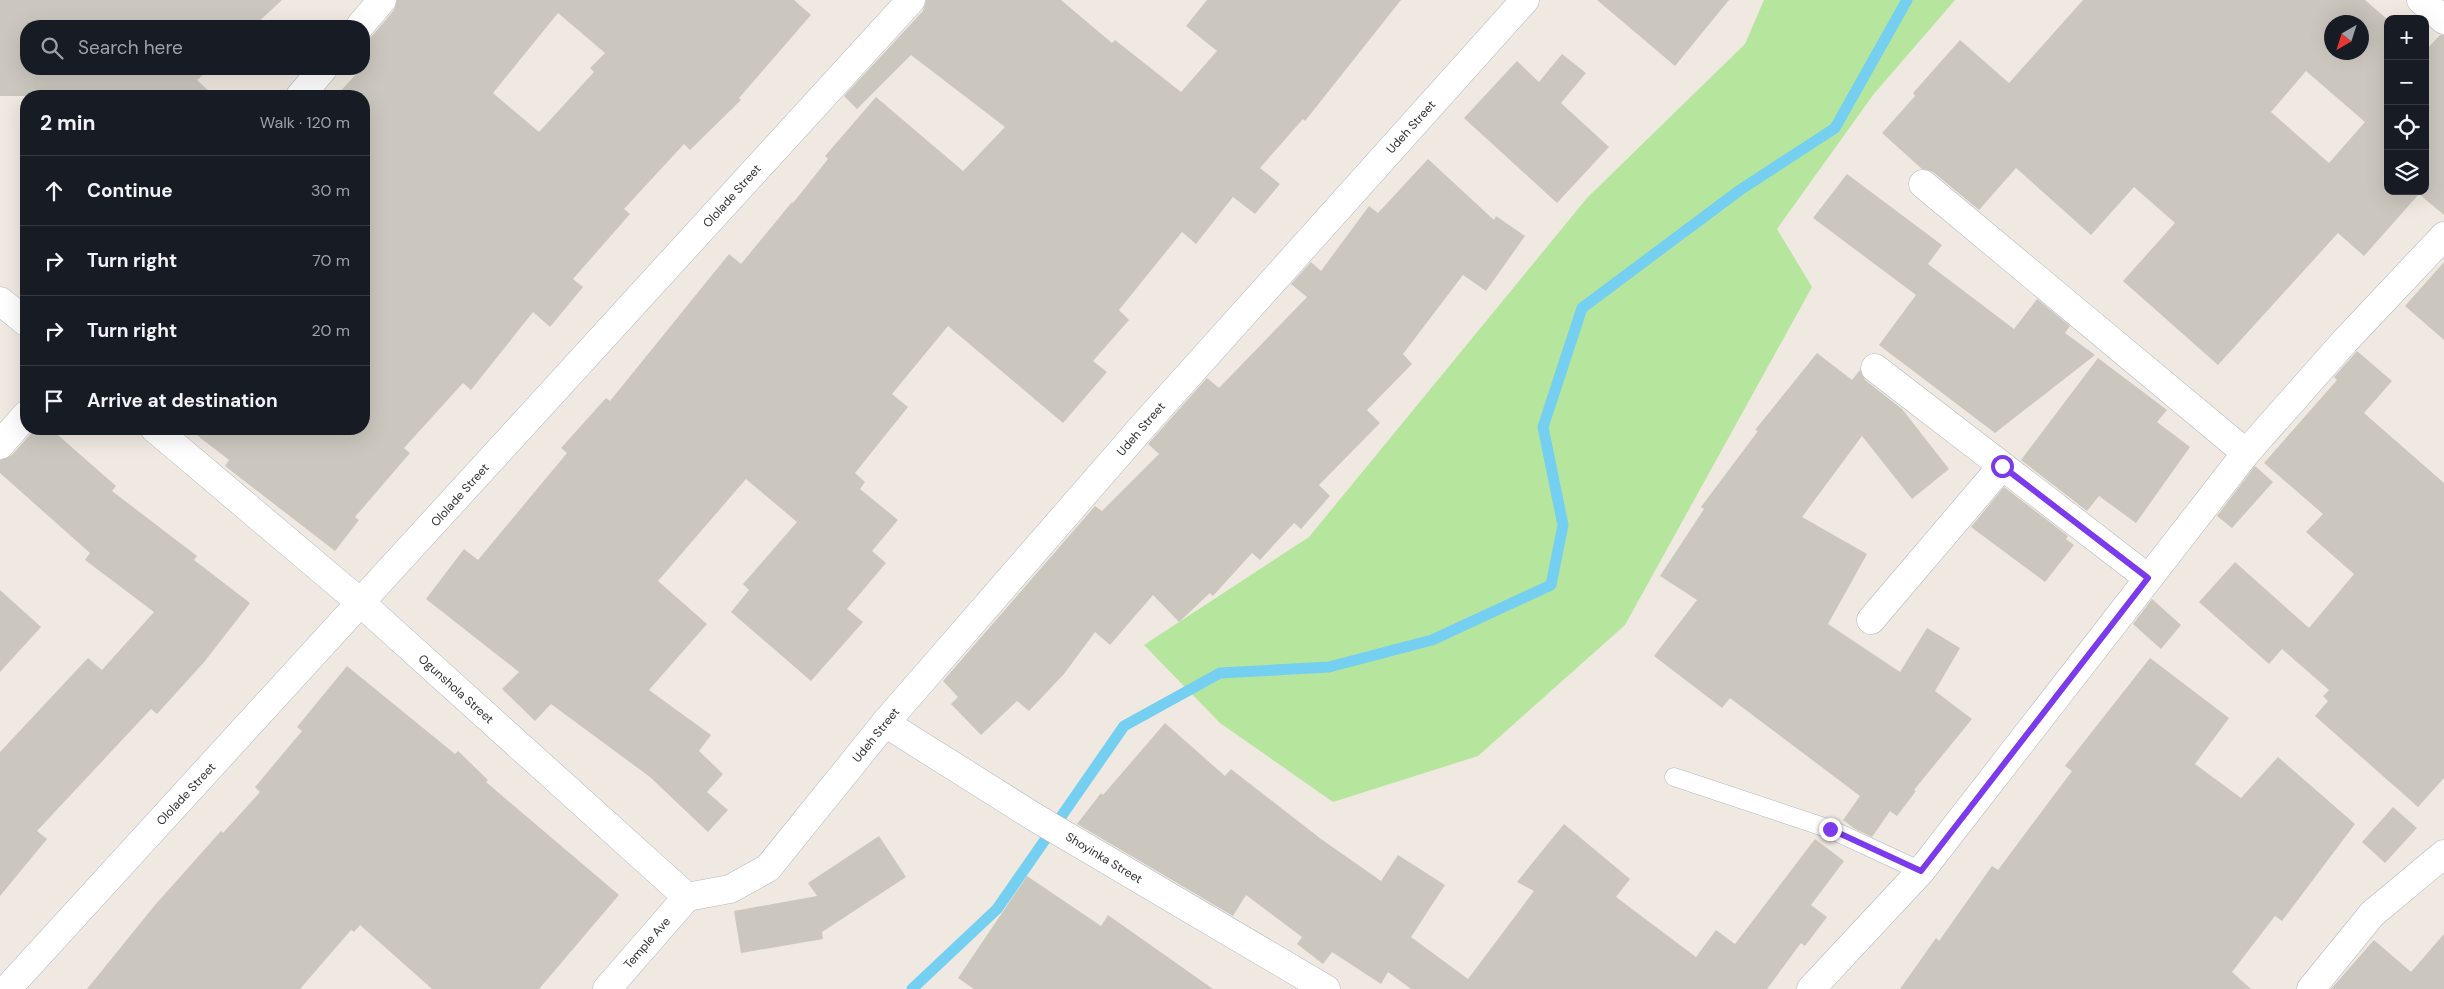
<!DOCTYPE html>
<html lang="en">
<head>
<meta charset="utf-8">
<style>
  :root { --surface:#171b24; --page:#20242c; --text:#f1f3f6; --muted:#9ea1a6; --line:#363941 }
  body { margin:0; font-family:"DM Sans",sans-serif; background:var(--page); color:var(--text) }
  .controls { position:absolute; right:15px; top:15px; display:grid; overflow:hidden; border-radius:10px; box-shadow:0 5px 20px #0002 }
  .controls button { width:45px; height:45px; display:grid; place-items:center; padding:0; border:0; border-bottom:1px solid var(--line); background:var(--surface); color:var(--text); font:25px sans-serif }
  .compass { position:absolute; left:2324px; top:15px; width:45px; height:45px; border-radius:50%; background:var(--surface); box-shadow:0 5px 20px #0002; rotate:219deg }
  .stop { position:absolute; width:15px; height:15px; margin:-11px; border:4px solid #7c3aed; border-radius:50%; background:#fff }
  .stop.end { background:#7c3aed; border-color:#fff; box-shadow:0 1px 5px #0008 }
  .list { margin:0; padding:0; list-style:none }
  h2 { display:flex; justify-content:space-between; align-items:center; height:65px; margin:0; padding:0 20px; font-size:21px }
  h2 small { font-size:16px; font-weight:400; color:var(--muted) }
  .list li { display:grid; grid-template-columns:32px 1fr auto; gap:15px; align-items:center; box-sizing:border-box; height:70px; padding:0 20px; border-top:1px solid var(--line) }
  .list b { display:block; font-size:19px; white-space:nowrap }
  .list em { font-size:16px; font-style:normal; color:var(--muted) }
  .icon { flex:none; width:28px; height:28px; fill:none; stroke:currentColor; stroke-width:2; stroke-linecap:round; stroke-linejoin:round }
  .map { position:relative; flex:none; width:2444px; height:989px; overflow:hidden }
  .search { position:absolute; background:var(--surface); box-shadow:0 5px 20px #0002; left:20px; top:20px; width:350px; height:55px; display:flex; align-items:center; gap:12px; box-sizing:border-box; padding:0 18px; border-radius:20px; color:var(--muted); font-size:19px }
  .panel { position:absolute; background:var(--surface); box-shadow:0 5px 20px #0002; left:20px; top:90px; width:350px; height:345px; border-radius:20px }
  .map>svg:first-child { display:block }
</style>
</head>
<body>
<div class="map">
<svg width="2444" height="989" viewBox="0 0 2444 989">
  <rect width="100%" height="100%" fill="#efe9e1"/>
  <polygon fill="#b6e59e" points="1764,0 1955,0 1873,95 1777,229 1812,287 1625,625 1478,756 1333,802 1220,723 1144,645 1309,537 1587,198 1745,44"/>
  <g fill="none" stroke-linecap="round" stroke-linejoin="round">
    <polyline stroke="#75cff0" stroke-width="11" points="912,989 997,909 1124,726 1220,673 1329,667 1432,640 1551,585 1563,525 1543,427 1582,308 1740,190 1835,128 1907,0"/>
  </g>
  <g fill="#cbc7bf" fill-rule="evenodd">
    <polygon points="0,0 282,0 254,26 26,26 26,69 210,69 197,80 214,96 0,96"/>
    <path d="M397,0H794L811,15L739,98L741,100L690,150L684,144L624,209L630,214L573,279L583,287L550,327L533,312L471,390L463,383L404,448L410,453L355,517L359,520L335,551L225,466L229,460L189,429H364V96H336L361,69H364V41L372,36L394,10ZM558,13L605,53L590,68L594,72L539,132L493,93Z"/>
    <polygon points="926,0 1061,0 1112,43 1115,40 1181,92 1217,51 1186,26 1207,0 1401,0 1305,121 1303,119 1260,168 1280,184 1255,214 1233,197 1196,244 1182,232 1119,310 1129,320 1093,361 1107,372 1063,423 948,326 892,394 908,407 855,473 865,482 860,489 898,520 872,551 886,563 847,609 863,622 811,681 731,612 749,590 743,584 797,522 746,479 658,581 707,624 649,690 711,735 699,751 723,774 707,792 728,810 708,832 650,777 551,704 535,721 502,689 519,672 426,599 464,549 478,560 567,453 561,448 606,398 610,401 729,254 741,264 792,202 793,203 828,159 825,156 876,97 963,171 1005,127 911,55 857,109 844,96 923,11"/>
    <polygon points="1597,0 1729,0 1675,66"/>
    <path d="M2083,0H2365L2388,20V191H2425V51L2440,35H2444V215L2419,194L2364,256L2338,233L2218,365L2123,281L2175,223L2134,187L2091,235L2016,168L1979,210L1933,172L1922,169L1882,133L1915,96L1913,93L1960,40L2009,83ZM2332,22H2362V52H2332ZM2306,71L2365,122L2329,163L2271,112Z"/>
    <polygon points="1562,54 1586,73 1561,103 1609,147 1557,203 1464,118 1517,61 1539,82"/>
    <polygon points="1428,159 1494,220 1496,216 1525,236 1486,291 1463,275 1403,354 1412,364 1367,410 1380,423 1319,485 1330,496 1301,529 1294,523 1260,560 1252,553 1213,596 1210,593 1179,622 1153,595 1110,645 1095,632 1064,674 1029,711 1017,701 981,735 951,704 958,697 943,681 1095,506 1102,511 1159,454 1148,444 1207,378 1219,388 1307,297 1291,284 1311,262 1321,271 1369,206 1378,213"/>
    <polygon points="1847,174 1942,245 1928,264 2014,329 2037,299 2070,326 2065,333 2095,355 1995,433 1879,345 1916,295 1813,218"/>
    <polygon points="2444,262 2444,340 2405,306"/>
    <polygon points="2357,351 2392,381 2364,413 2444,483 2444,778 2418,807 2315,716 2328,701 2323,696 2329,690 2282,649 2269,664 2199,602 2235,562 2309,628 2354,574 2306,532 2323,514 2264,463 2337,380 2334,377"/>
    <polygon points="1817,353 1852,380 1860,370 1865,380 1902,409 1949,469 1912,499 1862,436 1802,517 1867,554 1828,624 1900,672 1927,628 1960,648 1935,691 1972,719 1914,790 1916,791 1897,816 1890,811 1872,837 1855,829 1843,820 1860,796 1730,698 1722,708 1654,656 1697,600 1660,576 1704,509 1701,507 1758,431 1755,430"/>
    <polygon points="2098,358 2167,410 2157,422 2190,447 2136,523 2099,496 2087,511 2021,460"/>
    <polygon points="35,429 51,429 116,486 112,491 197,556 194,560 250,603 205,661 157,714 151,709 37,831 47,839 0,896 0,752 88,658 102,670 154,612 85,560 90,553 0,473 0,460 12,455"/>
    <polygon points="2255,466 2273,482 2232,528 2217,516"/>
    <polygon points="2004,487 2068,536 2066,539 2074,545 2045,582 1971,527"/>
    <polygon points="0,590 41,627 0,672"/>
    <polygon points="2152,599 2181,625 2161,649 2133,624"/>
    <polygon points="2150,658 2229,718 2195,764 2241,798 2278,757 2355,824 2282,921 2275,916 2232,972 2251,989 1900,989 1936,938 1939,941 1992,866 1998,870 2072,771 2065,766"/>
    <polygon points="347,666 455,754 458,751 488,780 486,782 619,895 539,989 432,989 360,925 354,932 351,930 300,989 87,989 155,905 221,831 223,833 260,792 255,787 302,731 297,727"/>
    <polygon points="1165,723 1225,776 1231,769 1321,839 1381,881 1398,855 1445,885 1411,937 1468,979 1534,891 1517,882 1564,824 1630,879 1616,897 1696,957 1716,930 1735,944 1815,839 1844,861 1811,905 1827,917 1805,946 1801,943 1767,989 1411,989 1388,972 1381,984 1332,952 1323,964 1297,944 1302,937 1246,895 1233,916 1077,824 1101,793 1103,795"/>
    <polygon points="2393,807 2417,828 2385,863 2362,842"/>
    <polygon points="879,836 906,877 822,932 823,939 741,953 734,911 817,896 808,883"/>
    <polygon points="1027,876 1101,926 1108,915 1213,989 974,989 958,978"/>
    <polygon points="2444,934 2444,989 2331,989 2374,940 2411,972"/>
  </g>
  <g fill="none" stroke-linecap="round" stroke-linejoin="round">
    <defs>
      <polyline id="lane" points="1674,777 1830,829 1921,871"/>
      <g id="street">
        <polyline points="2421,0 2444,20"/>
        <polyline points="360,26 382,0"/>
        <polyline points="300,96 323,69"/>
        <polyline points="1923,184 2246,453"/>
        <polyline points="0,301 26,322"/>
        <polyline points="1875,368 2148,578"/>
        <polyline points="155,429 361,603 687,897 730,889 768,868 885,723 1143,426 1525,0"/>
        <polyline points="0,445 26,415"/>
        <polyline points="1871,620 2002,466"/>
        <polyline points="885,723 1036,818 1326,989"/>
        <polyline points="7,989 911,0"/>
        <polyline points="607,989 687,897"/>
        <polyline points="1811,989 1921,871 2246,453 2345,341 2444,236"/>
        <polyline points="2311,989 2372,914 2444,854"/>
      </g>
    </defs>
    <use href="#lane" stroke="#b4b7c1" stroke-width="19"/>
    <use href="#street" stroke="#b4b7c1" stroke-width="29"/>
    <use href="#lane" stroke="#fff" stroke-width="18"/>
    <use href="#street" stroke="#fff" stroke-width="28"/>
  </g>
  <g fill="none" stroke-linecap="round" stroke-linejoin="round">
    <polyline stroke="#7c3aed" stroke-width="6" points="1830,829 1921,871 2148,578 2002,466"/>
  </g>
  <g text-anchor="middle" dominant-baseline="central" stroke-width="4" stroke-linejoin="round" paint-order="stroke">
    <g font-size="12" fill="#2e2e2e" stroke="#fff">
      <text transform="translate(1411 127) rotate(-48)">Udeh Street</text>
      <text transform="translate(732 196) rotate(-48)">Ololade Street</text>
      <text transform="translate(1141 429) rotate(-49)">Udeh Street</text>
      <text transform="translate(460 495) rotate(-48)">Ololade Street</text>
      <text transform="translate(456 689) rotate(42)">Ogunshola Street</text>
      <text transform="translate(876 735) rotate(-51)">Udeh Street</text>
      <text transform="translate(186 794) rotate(-47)">Ololade Street</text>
      <text transform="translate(1104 858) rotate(31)">Shoyinka Street</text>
      <text transform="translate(647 943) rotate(-49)">Temple Ave</text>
    </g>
  </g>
</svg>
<div class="controls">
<button>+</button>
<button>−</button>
<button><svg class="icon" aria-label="locate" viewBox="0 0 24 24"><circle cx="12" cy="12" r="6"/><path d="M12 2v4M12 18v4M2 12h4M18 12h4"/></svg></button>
<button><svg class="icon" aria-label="layers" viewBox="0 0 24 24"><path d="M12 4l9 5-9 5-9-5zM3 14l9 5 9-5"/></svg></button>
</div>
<svg class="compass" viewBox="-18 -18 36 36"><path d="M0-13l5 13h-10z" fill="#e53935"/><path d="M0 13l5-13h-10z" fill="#9ea1a6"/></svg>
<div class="stop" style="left:2002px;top:466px"></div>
<div class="stop end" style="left:1830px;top:829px"></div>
<div class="search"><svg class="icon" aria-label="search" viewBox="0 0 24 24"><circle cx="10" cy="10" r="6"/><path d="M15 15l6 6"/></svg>Search here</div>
<section class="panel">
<h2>2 min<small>Walk · 120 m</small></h2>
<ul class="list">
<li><svg class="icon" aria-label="ahead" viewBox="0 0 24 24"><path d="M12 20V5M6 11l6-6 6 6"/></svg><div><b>Continue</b></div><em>30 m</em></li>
<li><svg class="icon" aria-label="right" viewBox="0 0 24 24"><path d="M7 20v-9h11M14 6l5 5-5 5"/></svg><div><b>Turn right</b></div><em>70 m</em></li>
<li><svg class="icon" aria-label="right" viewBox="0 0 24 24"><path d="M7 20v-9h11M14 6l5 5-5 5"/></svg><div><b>Turn right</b></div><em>20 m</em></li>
<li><svg class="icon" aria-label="arrive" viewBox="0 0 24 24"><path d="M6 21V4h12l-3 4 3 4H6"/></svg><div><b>Arrive at destination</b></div></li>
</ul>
</section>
</div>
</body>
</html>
